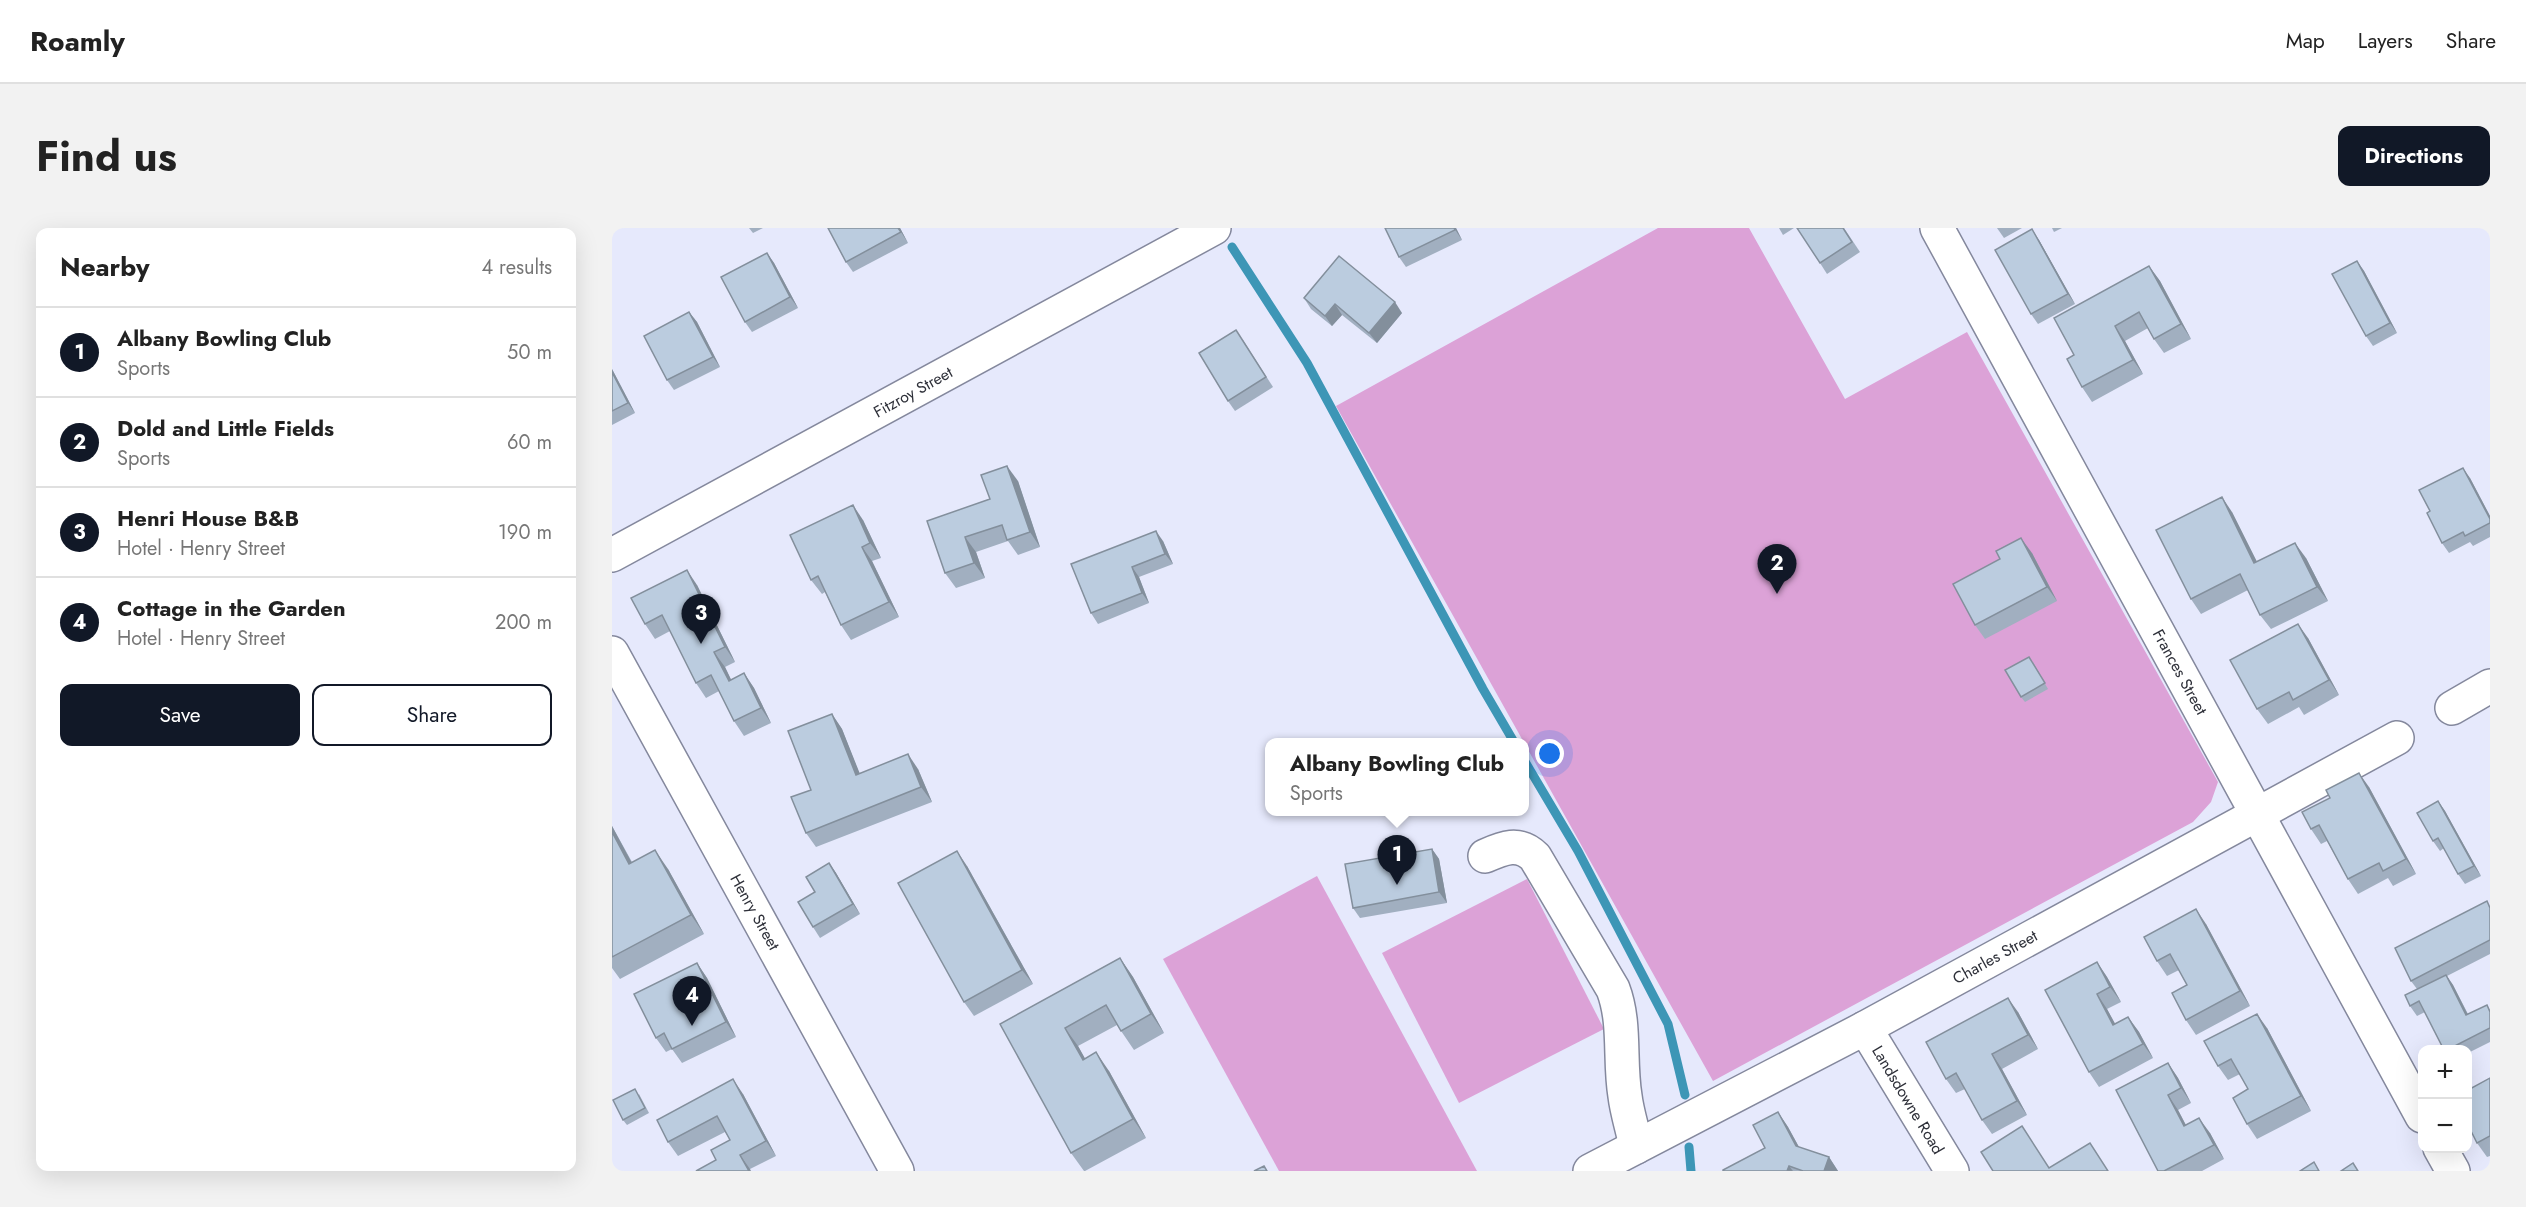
<!DOCTYPE html>
<html lang="en">
<head>
<meta charset="utf-8">
<style>
  :root { --surface:#fff; --page:#f2f2f2; --text:#222; --muted:#767676; --line:#e0e0e0; --accent:#111827 }
  body { margin:0; font-family:Jost,sans-serif; background:var(--page); color:var(--text) }
  .controls { position:absolute; right:18px; bottom:18px; display:grid; overflow:hidden; border-radius:12px; box-shadow:0 6px 24px #0002 }
  .controls button { width:54px; height:54px; display:grid; place-items:center; padding:0; border:0; border-bottom:2px solid var(--line); background:var(--surface); color:var(--text); font:30px sans-serif }
  .you { position:absolute; left:938px; top:526px; width:21px; height:21px; margin:-15px; border:4px solid #fff; border-radius:50%; background:#1a73e8; box-shadow:0 0 0 9px #1a73e833 }
  .badge { display:grid; place-items:center; width:39px; height:39px; border-radius:50%; background:var(--accent); color:#fff; font-size:20px; font-weight:700 }
  .pin { position:absolute; translate:-50% -50px; filter:drop-shadow(0 2px 3px #0008) }
  .pin::after { content:''; position:absolute; top:32px; width:21px; height:18px; background:inherit; clip-path:polygon(0 0,100% 0,50% 100%) }
  .popup { position:absolute; left:653px; top:510px; width:264px; height:78px; box-sizing:border-box; display:grid; place-content:center; border-radius:12px; background:var(--surface); filter:drop-shadow(0 2px 4px #0005); font-size:20px; white-space:nowrap; color:var(--muted) }
  .popup b { font-size:22px; color:var(--text) }
  .popup::after { content:''; position:absolute; left:50%; top:100%; margin-left:-12px; border:12px solid transparent; border-top-color:var(--surface) }
  .list { margin:0; padding:0; list-style:none }
  h2 { display:flex; justify-content:space-between; align-items:center; height:78px; margin:0; padding:0 24px; font-size:26px }
  h2 small { font-size:20px; font-weight:400; color:var(--muted) }
  .list li { display:grid; grid-template-columns:39px 1fr auto; gap:18px; align-items:center; box-sizing:border-box; height:90px; padding:0 24px; border-top:2px solid var(--line) }
  .list b { display:block; font-size:22px; white-space:nowrap }
  .list p { margin:0; font-size:20px; white-space:nowrap; color:var(--muted) }
  .list em { font-size:20px; font-style:normal; color:var(--muted) }
  .actions { display:flex; gap:12px; padding:18px 24px }
  .actions a { flex:1; padding:14px 0; border:2px solid var(--accent); border-radius:12px; text-align:center; font-size:21px; color:var(--accent) }
  .actions .main { background:var(--accent); color:#fff }
  .map { position:relative; flex:none; width:1878px; height:943px; overflow:hidden; border-radius:12px }
  header { display:flex; align-items:center; gap:36px; box-sizing:border-box; height:84px; padding:0 30px; background:var(--surface); border-bottom:2px solid var(--line) }
  header strong { font-size:28px }
  nav { display:flex; gap:33px; margin-inline-start:auto; font-size:21px }
  .intro { display:flex; align-items:center; justify-content:space-between; box-sizing:border-box; height:144px; padding:0 36px }
  h1 { margin:0; font-size:42px }
  .button { padding:15px 27px; border-radius:12px; background:var(--accent); color:#fff; font-size:21px; font-weight:700 }
  main { display:flex; gap:36px; padding:0 36px }
  aside { flex:1; background:var(--surface); border-radius:12px; box-shadow:0 6px 24px #0002 }
  .map>svg:first-child { display:block }
</style>
</head>
<body>
<header>
<strong>Roamly</strong>
<nav><a>Map</a><a>Layers</a><a>Share</a></nav>
</header>
<div class="intro"><h1>Find us</h1><a class="button">Directions</a></div>
<main>
<aside>
<h2>Nearby<small>4 results</small></h2>
<ul class="list">
<li><span class="badge">1</span><div><b>Albany Bowling Club</b><p>Sports</p></div><em>50 m</em></li>
<li><span class="badge">2</span><div><b>Dold and Little Fields</b><p>Sports</p></div><em>60 m</em></li>
<li><span class="badge">3</span><div><b>Henri House B&amp;B</b><p>Hotel · Henry Street</p></div><em>190 m</em></li>
<li><span class="badge">4</span><div><b>Cottage in the Garden</b><p>Hotel · Henry Street</p></div><em>200 m</em></li>
</ul>
<div class="actions"><a class="main">Save</a><a>Share</a></div>
</aside>
<div class="map">
<svg width="1878" height="943" viewBox="0 0 1878 943">
  <rect width="100%" height="100%" fill="#e6e9fc"/>
  <g fill="#dca2d7">
    <polygon points="1046,0 1137,0 1233,171 1355,104 1606,554 1599,574 1581,594 1101,853 724,178"/>
    <polygon points="705,648 865,943 667,943 551,731"/>
    <polygon points="915,651 992,801 847,875 770,725"/>
  </g>
  <g fill="none" stroke-linecap="round" stroke-linejoin="round">
    <g stroke="#3d96b6" stroke-width="9">
      <polyline points="620,19 695,135 871,461 902,514"/>
      <polyline points="912,532 966,623 1056,796 1073,867"/>
      <polyline points="1077,919 1079,943"/>
    </g>
    <defs>
      <g id="minor">
        <polyline points="1325,0 1810,888"/>
        <polyline points="0,327 602,0"/>
        <polyline points="0,425 285,943"/>
        <polyline points="1840,480 1878,458"/>
        <path d="M873,628C891,620 907,613 923,629L1001,761C1014,795 1007,832 1013,868C1015,885 1021,902 1024,919"/>
        <polyline points="1253,800 1340,943"/>
        <polyline points="1828,920 1841,943"/>
        <polyline points="978,943 1253,800 1785,510"/>
      </g>
    </defs>
    <use href="#minor" stroke="#84889d" stroke-width="36"/>
    <use href="#minor" stroke="#fff" stroke-width="33"/>
  </g>
  <g fill="#a1afc0">
    <polygon points="137,0 151,0 141,5"/>
    <polygon points="216,0 288,0 296,15 241,44 234,34"/>
    <polygon points="773,0 844,0 850,12 794,39 787,29"/>
    <polygon points="1167,0 1182,0 1171,7"/>
    <polygon points="1232,0 1248,24 1215,46 1208,35"/>
    <polygon points="1385,0 1410,0 1392,10"/>
    <polygon points="1440,0 1450,0 1442,4"/>
    <polygon points="1427,12 1463,76 1426,96 1419,86"/>
    <polygon points="155,25 162,35 186,80 140,104 133,94"/>
    <polygon points="1745,33 1752,43 1785,105 1761,118 1754,108"/>
    <polygon points="1537,38 1548,53 1579,111 1552,125 1542,111 1536,100 1513,113 1531,146 1480,174 1470,159 1462,127"/>
    <polygon points="692,70 790,85 765,115 730,87 720,98 699,81"/>
    <polygon points="77,84 85,94 108,139 62,162 55,152"/>
    <polygon points="631,112 661,159 623,183 616,173"/>
    <polygon points="0,141 23,185 0,197"/>
    <polygon points="1858,250 1878,288 1878,309 1861,318 1858,314 1837,325 1830,315 1818,283"/>
    <polygon points="406,253 428,319 406,327 396,313 364,324 373,350 344,360 333,345 315,293 378,271"/>
    <polygon points="1620,284 1645,334 1694,330 1716,373 1659,401 1648,387 1636,362 1589,386 1579,371"/>
    <polygon points="251,292 269,330 260,333 287,389 239,412 229,397 213,364 210,366 199,352"/>
    <polygon points="551,313 561,336 527,349 537,375 486,396 479,385 459,336"/>
    <polygon points="1420,325 1445,373 1373,411 1363,397 1388,331"/>
    <polygon points="85,357 123,434 113,439 119,452 132,445 142,460 159,495 132,508 122,493 107,463 94,470 84,455 58,403 43,411 33,396"/>
    <polygon points="1696,410 1727,467 1692,487 1687,479 1656,496 1645,481"/>
    <polygon points="1421,434 1436,461 1413,474 1409,469"/>
    <polygon points="220,486 230,501 247,545 306,541 320,574 204,619 194,605 199,562"/>
    <polygon points="1757,559 1804,646 1781,658 1776,650 1746,666 1736,651 1715,613 1709,616 1699,601"/>
    <polygon points="1826,573 1833,583 1869,648 1853,656 1846,646 1832,620 1828,623 1821,613"/>
    <polygon points="0,598 20,634 56,641 92,706 8,751 0,740"/>
    <polygon points="820,621 827,631 835,675 748,690 741,680"/>
    <polygon points="217,635 224,645 248,686 208,710 201,699 203,664"/>
    <polygon points="355,638 421,756 362,788 352,774"/>
    <polygon points="1878,678 1878,726 1835,748 1841,757 1856,786 1875,777 1878,782 1878,814 1856,825 1856,822 1832,822 1813,784 1805,788 1798,778 1805,761 1799,753"/>
    <polygon points="1594,696 1638,778 1584,807 1574,792 1575,757 1567,742 1555,748 1545,733"/>
    <polygon points="508,730 521,749 552,805 522,822 505,797 466,818 473,831 497,843 534,910 473,943 472,943 459,925 388,796"/>
    <polygon points="1485,734 1495,749 1509,774 1495,781 1503,796 1516,789 1527,804 1541,830 1487,859 1477,844"/>
    <polygon points="85,735 95,750 124,809 70,835 60,821 54,824 44,810"/>
    <polygon points="1406,784 1426,821 1390,841 1415,887 1380,906 1370,892 1353,861 1344,865 1334,851"/>
    <polygon points="1655,800 1699,883 1645,911 1635,896 1636,861 1628,846 1616,852 1606,838"/>
    <polygon points="1556,835 1566,850 1579,875 1566,882 1574,897 1598,905 1612,931 1590,943 1546,943"/>
    <polygon points="1878,850 1878,928 1875,929 1865,915"/>
    <polygon points="27,866 37,885 15,897 11,892"/>
    <polygon points="131,866 164,928 138,941 104,932 118,912 113,904 66,928 56,914"/>
    <polygon points="1166,884 1176,899 1187,919 1217,929 1226,943 1111,943 1153,920"/>
  </g>
  <g fill="#838f9c">
    <polygon points="286,0 288,0 296,15 289,4"/>
    <polygon points="842,0 844,0 850,12"/>
    <polygon points="1420,1 1427,12 1463,76 1456,66"/>
    <polygon points="155,25 162,35 186,80 178,69"/>
    <polygon points="1745,33 1752,43 1785,105 1778,95"/>
    <polygon points="1537,38 1548,53 1579,111 1569,96"/>
    <polygon points="783,74 790,85 765,115 757,105"/>
    <polygon points="723,76 730,87 720,98 713,88"/>
    <polygon points="77,84 85,94 108,139 101,129"/>
    <polygon points="1503,98 1513,113 1531,146 1521,132"/>
    <polygon points="0,141 23,185 16,175 0,144"/>
    <polygon points="395,238 406,253 428,319 418,304"/>
    <polygon points="1851,240 1858,250 1878,288 1878,291"/>
    <polygon points="1610,269 1620,284 1653,350 1642,335"/>
    <polygon points="241,277 251,292 269,330 258,315"/>
    <polygon points="544,303 551,313 561,336 553,326"/>
    <polygon points="353,309 364,324 373,350 362,335"/>
    <polygon points="1409,310 1420,325 1445,373 1435,359"/>
    <polygon points="1683,315 1694,330 1716,373 1705,359"/>
    <polygon points="250,319 260,333 287,389 277,374"/>
    <polygon points="520,339 527,349 537,375 530,365"/>
    <polygon points="75,342 85,357 123,434 113,419"/>
    <polygon points="1686,396 1696,410 1727,467 1717,452"/>
    <polygon points="102,424 113,439 127,468 117,453"/>
    <polygon points="132,445 142,460 159,495 149,480"/>
    <polygon points="220,486 230,501 254,561 244,547"/>
    <polygon points="296,526 306,541 320,574 309,559"/>
    <polygon points="1747,545 1757,559 1804,646 1794,631"/>
    <polygon points="1826,573 1833,583 1869,648 1862,638"/>
    <polygon points="0,598 30,654 17,636 0,604"/>
    <polygon points="820,621 827,631 835,675 827,664"/>
    <polygon points="43,622 56,641 92,706 79,687"/>
    <polygon points="345,623 355,638 421,756 410,742"/>
    <polygon points="217,635 224,645 248,686 241,676"/>
    <polygon points="1584,681 1594,696 1638,778 1628,763"/>
    <polygon points="508,730 521,749 552,805 539,786"/>
    <polygon points="1485,734 1495,749 1509,774 1498,759"/>
    <polygon points="85,735 95,750 124,809 114,794"/>
    <polygon points="1834,747 1841,757 1861,797 1854,787"/>
    <polygon points="1485,766 1495,781 1512,812 1501,797"/>
    <polygon points="1396,770 1406,784 1426,821 1416,807"/>
    <polygon points="1645,786 1655,800 1699,883 1689,868"/>
    <polygon points="1516,789 1527,804 1541,830 1531,816"/>
    <polygon points="453,800 466,818 484,850 471,832"/>
    <polygon points="484,824 497,843 534,910 521,891"/>
    <polygon points="1380,826 1390,841 1415,887 1405,873"/>
    <polygon points="1556,835 1566,850 1579,875 1569,860"/>
    <polygon points="121,851 131,866 164,928 154,913"/>
    <polygon points="1556,867 1566,882 1582,913 1572,898"/>
    <polygon points="1166,884 1176,899 1194,932 1184,918"/>
    <polygon points="1587,890 1598,905 1612,931 1602,917"/>
    <polygon points="128,927 138,941 139,943 137,943"/>
    <polygon points="1217,929 1226,943 1212,943"/>
    <polygon points="1177,938 1181,943 1175,943"/>
  </g>
  <g fill="#bbccdf" stroke="#838f9c" stroke-width="1.5">
    <polygon points="216,0 286,0 289,4 234,34"/>
    <polygon points="773,0 842,0 843,2 787,29"/>
    <polygon points="1185,0 1231,0 1240,14 1208,35"/>
    <polygon points="1420,1 1456,66 1419,86 1383,22"/>
    <polygon points="155,25 178,69 133,94 109,49"/>
    <polygon points="727,28 783,74 757,105 723,76 713,88 692,70"/>
    <polygon points="1745,33 1778,95 1754,108 1720,46"/>
    <polygon points="1537,38 1569,96 1542,111 1527,84 1503,98 1521,132 1470,159 1455,131 1462,127 1442,90"/>
    <polygon points="77,84 101,129 55,152 32,108"/>
    <polygon points="624,102 654,149 616,173 587,125"/>
    <polygon points="0,144 16,175 0,183"/>
    <polygon points="395,238 418,304 395,312 390,297 353,309 362,335 333,345 315,293 378,271 369,247"/>
    <polygon points="1851,240 1878,291 1878,295 1853,308 1851,304 1830,315 1815,285 1818,283 1807,262"/>
    <polygon points="1610,269 1642,335 1683,315 1705,359 1648,387 1628,346 1579,371 1544,302"/>
    <polygon points="241,277 258,315 250,319 277,374 229,397 206,348 199,352 178,307"/>
    <polygon points="544,303 553,326 520,339 530,365 479,385 459,336"/>
    <polygon points="1409,310 1435,359 1363,397 1341,356 1388,331 1384,323"/>
    <polygon points="75,342 113,419 102,424 117,453 132,445 149,480 122,493 99,447 84,455 50,387 33,396 19,370"/>
    <polygon points="1686,396 1717,452 1681,472 1677,464 1645,481 1618,432"/>
    <polygon points="1417,429 1433,455 1409,469 1393,442"/>
    <polygon points="220,486 244,547 296,526 309,559 194,605 179,569 199,562 176,503"/>
    <polygon points="1747,545 1794,631 1771,643 1767,635 1736,651 1707,597 1699,601 1690,584 1718,570 1714,562"/>
    <polygon points="1826,573 1862,638 1846,646 1826,610 1821,613 1805,585"/>
    <polygon points="0,604 17,636 43,622 79,687 0,729"/>
    <polygon points="820,621 827,664 741,680 733,636"/>
    <polygon points="345,623 410,742 352,774 286,655"/>
    <polygon points="217,635 241,676 201,699 186,674 203,664 194,649"/>
    <polygon points="1875,673 1878,680 1878,712 1799,753 1783,720"/>
    <polygon points="1584,681 1628,763 1574,792 1560,765 1575,757 1558,726 1545,733 1532,709"/>
    <polygon points="508,730 539,786 509,803 494,777 453,800 471,832 484,824 521,891 459,925 388,796"/>
    <polygon points="1485,734 1498,759 1485,766 1501,797 1516,789 1531,816 1477,844 1433,762"/>
    <polygon points="85,735 114,794 60,821 52,805 44,810 22,766"/>
    <polygon points="1834,747 1854,787 1875,777 1878,784 1878,800 1835,822 1832,822 1807,773 1798,778 1793,767"/>
    <polygon points="1396,770 1416,807 1380,826 1405,873 1370,892 1344,845 1334,851 1314,814"/>
    <polygon points="1645,786 1689,868 1635,896 1621,870 1636,861 1619,831 1606,838 1592,813"/>
    <polygon points="1556,835 1569,860 1556,867 1572,898 1587,890 1602,917 1552,943 1546,943 1504,862"/>
    <polygon points="1878,850 1878,908 1865,915 1856,897 1856,862"/>
    <polygon points="121,851 154,913 128,927 137,943 84,943 104,932 99,922 118,912 105,888 56,914 45,892"/>
    <polygon points="23,861 33,880 11,892 1,872"/>
    <polygon points="1166,884 1184,918 1217,929 1212,943 1191,943 1177,938 1175,943 1111,943 1111,942 1153,920 1141,897"/>
    <polygon points="1410,898 1437,940 1478,915 1496,943 1381,943 1369,924"/>
    <polygon points="1702,934 1707,943 1688,943"/>
    <polygon points="1741,935 1746,943 1729,943"/>
    <polygon points="652,938 655,943 642,943"/>
  </g>
  <g text-anchor="middle" dominant-baseline="central" stroke-width="5" stroke-linejoin="round" paint-order="stroke">
    <g font-size="16" fill="#2e3039" stroke="#fff">
      <text transform="translate(301 164) rotate(-29)">Fitzroy Street</text>
      <text transform="translate(1568 444) rotate(61)">Frances Street</text>
      <text transform="translate(143 684) rotate(61)">Henry Street</text>
      <text transform="translate(1383 729) rotate(-29)">Charles Street</text>
      <text transform="translate(1296 872) rotate(59)">Landsdowne Road</text>
    </g>
  </g>
</svg>
<div class="controls">
<button>+</button>
<button>−</button>
</div>
<div class="you"></div>
<div class="pin badge" style="left:785px;top:657px">1</div>
<div class="popup"><b>Albany Bowling Club</b>Sports</div>
<div class="pin badge" style="left:1165px;top:366px">2</div>
<div class="pin badge" style="left:89px;top:416px">3</div>
<div class="pin badge" style="left:80px;top:798px">4</div>
</div>
</main>
</body>
</html>
